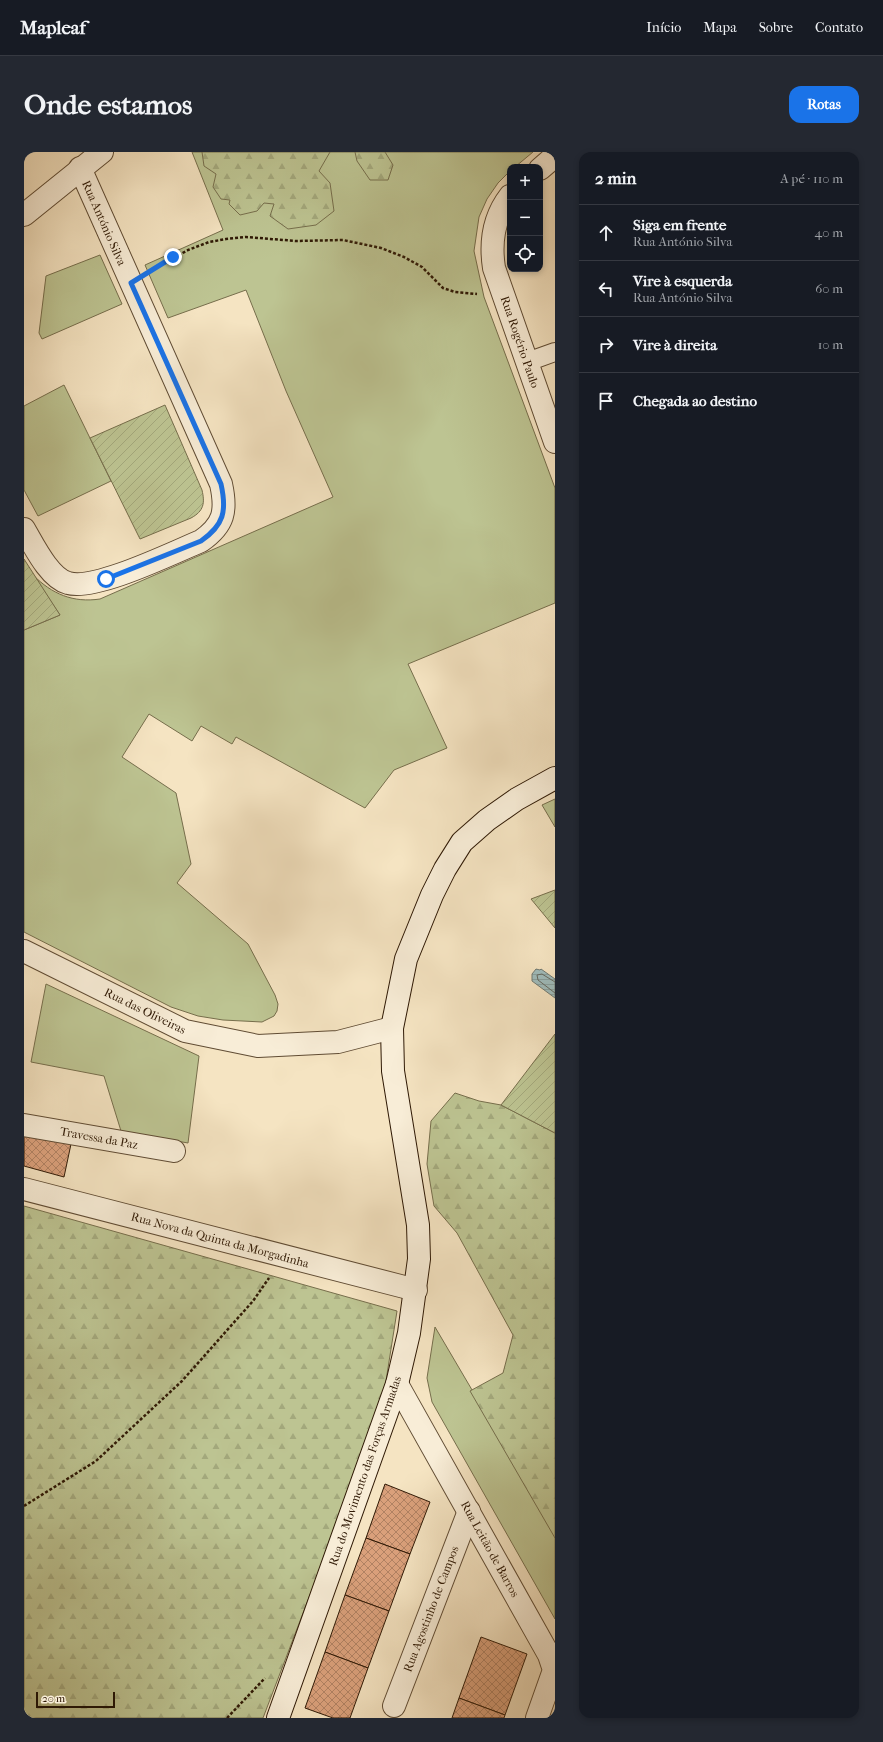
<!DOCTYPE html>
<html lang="pt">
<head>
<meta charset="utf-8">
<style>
  :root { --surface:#171b24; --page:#242831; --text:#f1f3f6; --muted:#9ea1a6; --line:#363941; --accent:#1a73e8 }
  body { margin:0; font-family:"IM FELL French Canon",serif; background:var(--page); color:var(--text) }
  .controls { position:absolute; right:12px; top:12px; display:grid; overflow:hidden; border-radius:8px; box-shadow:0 2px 6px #0003 }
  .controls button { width:36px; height:36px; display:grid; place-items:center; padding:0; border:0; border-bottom:1px solid var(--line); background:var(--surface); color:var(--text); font:20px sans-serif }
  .scale { position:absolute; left:12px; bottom:10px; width:79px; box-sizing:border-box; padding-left:4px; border:2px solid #2f1905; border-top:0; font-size:11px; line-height:14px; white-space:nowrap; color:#2f1905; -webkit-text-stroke:3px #f8edd7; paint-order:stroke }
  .stop { position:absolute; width:12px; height:12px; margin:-9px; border:3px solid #1a73e8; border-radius:50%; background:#fff }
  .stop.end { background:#1a73e8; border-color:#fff; box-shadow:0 1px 4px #0008 }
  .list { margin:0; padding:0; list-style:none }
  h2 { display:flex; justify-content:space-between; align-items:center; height:52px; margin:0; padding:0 16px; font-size:17px }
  h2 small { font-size:13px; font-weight:400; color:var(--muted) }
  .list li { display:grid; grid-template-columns:26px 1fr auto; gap:12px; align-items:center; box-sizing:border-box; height:56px; padding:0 16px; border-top:1px solid var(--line) }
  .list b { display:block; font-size:15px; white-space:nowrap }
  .list p { margin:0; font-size:13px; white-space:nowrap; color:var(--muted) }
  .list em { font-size:13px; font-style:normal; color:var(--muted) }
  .icon { flex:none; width:22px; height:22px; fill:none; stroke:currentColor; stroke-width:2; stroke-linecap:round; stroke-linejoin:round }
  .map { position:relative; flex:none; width:531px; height:1566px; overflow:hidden; border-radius:12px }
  header { display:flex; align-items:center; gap:24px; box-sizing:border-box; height:56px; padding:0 20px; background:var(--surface); border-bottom:1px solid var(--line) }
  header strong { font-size:19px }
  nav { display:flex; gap:22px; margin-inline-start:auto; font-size:14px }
  .intro { display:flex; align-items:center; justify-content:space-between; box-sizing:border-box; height:96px; padding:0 24px }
  h1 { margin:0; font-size:28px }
  .button { padding:10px 18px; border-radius:12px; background:var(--accent); color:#fff; font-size:14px; font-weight:700 }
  main { display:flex; gap:24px; padding:0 24px }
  aside { flex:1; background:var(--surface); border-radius:12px; box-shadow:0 2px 6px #0003 }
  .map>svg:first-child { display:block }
</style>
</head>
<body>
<header>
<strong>Mapleaf</strong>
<nav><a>Início</a><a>Mapa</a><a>Sobre</a><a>Contato</a></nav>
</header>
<div class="intro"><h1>Onde estamos</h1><a class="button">Rotas</a></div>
<main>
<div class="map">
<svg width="531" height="1566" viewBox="0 0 531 1566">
  <defs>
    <pattern id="forest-firs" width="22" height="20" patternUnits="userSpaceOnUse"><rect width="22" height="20" fill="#bdc492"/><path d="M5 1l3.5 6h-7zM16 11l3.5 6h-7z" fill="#a3a87c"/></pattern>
    <pattern id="garden-furrows" width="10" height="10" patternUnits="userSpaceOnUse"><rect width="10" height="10" fill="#bdc492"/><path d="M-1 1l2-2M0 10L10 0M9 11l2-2" fill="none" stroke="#a3a87c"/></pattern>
    <pattern id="water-rules" width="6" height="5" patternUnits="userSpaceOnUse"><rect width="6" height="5" fill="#9fbcbc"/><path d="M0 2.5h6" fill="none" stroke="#89a1a0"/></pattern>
    <pattern id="building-cross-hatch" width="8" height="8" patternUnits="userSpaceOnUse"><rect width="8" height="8" fill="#daa07b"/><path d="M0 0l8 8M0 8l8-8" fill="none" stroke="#b18263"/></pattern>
  </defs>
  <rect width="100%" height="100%" fill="#f5e4c2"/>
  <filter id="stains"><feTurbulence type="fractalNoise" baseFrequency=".005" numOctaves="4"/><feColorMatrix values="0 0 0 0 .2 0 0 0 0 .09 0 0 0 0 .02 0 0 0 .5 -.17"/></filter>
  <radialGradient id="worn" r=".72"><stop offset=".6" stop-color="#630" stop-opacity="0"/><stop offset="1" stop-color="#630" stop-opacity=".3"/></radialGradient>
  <g fill="#bdc492" stroke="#766e4c">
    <path d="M168,0H509L491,15H486V19L474,31L463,47L455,65L450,99L460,145L531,336V451L384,512L423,596L370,618L341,656L212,585L208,592L177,574L168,589L125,562L98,605L152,641L167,712L153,731L224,792L251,843L254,852L253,859L250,864L238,870L199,868L174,864L147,855L0,780V478L36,463L9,423C28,442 49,451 76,447L309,345L262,239L222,138L144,166L121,113L199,78Z"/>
    <polygon points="76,103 98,152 18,187 15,181 22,124"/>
    <polygon points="40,233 87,329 14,364 0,338 0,254"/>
    <polygon points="531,647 531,675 518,653"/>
    <polygon points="22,832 175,904 164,991 97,979 80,924 7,910"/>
    <polygon points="411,1175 531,1379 531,1467 408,1250 403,1226"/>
  </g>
  <g fill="url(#forest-firs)" stroke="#766e4c">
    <polygon points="178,0 306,0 295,19 306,31 310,59 292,73 264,77 246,64 250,52 240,51 233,59 216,63 205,52 206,48 197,47 189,35 192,22 180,14"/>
    <polygon points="331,0 361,0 369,13 364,28 346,28 333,9"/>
    <polygon points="431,941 455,949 477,953 531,981 531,1386 446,1239 479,1221 489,1183 433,1081 410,1054 403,1012 407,969"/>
    <polygon points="0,1054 373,1159 358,1254 239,1566 0,1566"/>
  </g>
  <g fill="url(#garden-furrows)" stroke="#766e4c">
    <path d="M141,253L178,338C181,351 180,359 167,366L116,387L66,286Z"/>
    <polygon points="0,407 36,463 0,478"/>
    <polygon points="531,738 531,776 507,747"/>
    <polygon points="531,882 531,981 477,953"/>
  </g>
  <polygon fill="url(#water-rules)" stroke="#727b73" points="512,817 516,818 517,817 531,827 531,846 508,829 508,822"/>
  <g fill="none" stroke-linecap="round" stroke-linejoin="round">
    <polyline stroke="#676a60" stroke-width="1" points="531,830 518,822 513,823 514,828 531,841"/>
  </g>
  <g fill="url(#building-cross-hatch)" stroke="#2f1905">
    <polygon points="0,983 47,992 40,1025 0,1014"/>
    <polygon points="361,1332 406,1350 386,1402 342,1386"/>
    <polygon points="342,1386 386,1402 365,1459 321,1443"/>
    <polygon points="321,1443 365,1459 344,1516 301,1500"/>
    <polygon points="457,1485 503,1502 481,1563 435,1546"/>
    <polygon points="301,1500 344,1516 326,1566 309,1566 281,1556"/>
    <polygon points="435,1546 481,1563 480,1566 428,1566"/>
  </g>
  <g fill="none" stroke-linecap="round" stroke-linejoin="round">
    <defs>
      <polyline id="pedestrian" points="503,210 531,200"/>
      <g id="minor">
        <polyline points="516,17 531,4"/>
        <path d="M486,44C469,66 466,90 470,116L531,290"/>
        <polyline points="0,63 78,0"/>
        <path d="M0,377C9,392 25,426 44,431C71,439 148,401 177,389C200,373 203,359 197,332L56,16"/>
        <polyline points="0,799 161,879 234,894 314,890 368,876"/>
        <polyline points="0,973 150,999"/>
        <polyline points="0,1037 392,1138"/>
        <polyline points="373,1232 525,1503 530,1518 513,1566"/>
        <polyline points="370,1554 445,1359"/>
      </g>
      <polyline id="secondary" points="254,1566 373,1232 385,1181 395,1107 394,1073 369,919 368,876 382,807 408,743 421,717 438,690 463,668 493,647 531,626"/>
    </defs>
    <use href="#pedestrian" stroke="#604c34" stroke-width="20"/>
    <use href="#minor" stroke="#604c34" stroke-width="24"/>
    <use href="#secondary" stroke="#2f1905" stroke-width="24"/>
    <g stroke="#2f1905" stroke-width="2.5" stroke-dasharray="3 2" stroke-linecap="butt">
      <polyline points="128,118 164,98 185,90 202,87 222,85 272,89 319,88 357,96 380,105 398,115 419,136 431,140 453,142"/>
      <polyline points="0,1354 72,1309 158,1229 229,1149 245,1126"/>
      <polyline points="203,1566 241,1526"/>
    </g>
    <use href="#pedestrian" stroke="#f8edd7" stroke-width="18"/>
    <use href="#minor" stroke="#f8edd7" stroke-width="22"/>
    <use href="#secondary" stroke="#f8edd7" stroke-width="22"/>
  </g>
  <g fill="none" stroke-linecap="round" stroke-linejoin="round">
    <path stroke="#1a73e8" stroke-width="5" d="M82,427L177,389C200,373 203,359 197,332L107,131L149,105"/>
  </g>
  <g text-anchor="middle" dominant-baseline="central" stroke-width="3" stroke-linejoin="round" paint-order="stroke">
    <g font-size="12" fill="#2f1905" stroke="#f8edd7">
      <text transform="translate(80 71) rotate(66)">Rua António Silva</text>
      <text transform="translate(496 190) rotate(71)">Rua Rogério Paulo</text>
      <text transform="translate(121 859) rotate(26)">Rua das Oliveiras</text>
      <text transform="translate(75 986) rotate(10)">Travessa da Paz</text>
      <text transform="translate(196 1088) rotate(15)">Rua Nova da Quinta da Morgadinha</text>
      <text transform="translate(341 1319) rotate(-71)">Rua do Movimento das Forças Armadas</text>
      <text transform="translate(466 1397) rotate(61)">Rua Leitão de Barros</text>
      <text transform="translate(407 1457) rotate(-69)">Rua Agostinho de Campos</text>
    </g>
  </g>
  <rect width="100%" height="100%" filter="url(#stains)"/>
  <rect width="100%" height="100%" fill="url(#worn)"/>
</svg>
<div class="controls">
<button>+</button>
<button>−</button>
<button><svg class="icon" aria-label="locate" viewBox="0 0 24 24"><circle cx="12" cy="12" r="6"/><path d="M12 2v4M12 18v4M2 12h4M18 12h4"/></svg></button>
</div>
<div class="scale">20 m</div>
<div class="stop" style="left:82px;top:427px"></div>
<div class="stop end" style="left:149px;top:105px"></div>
</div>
<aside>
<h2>2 min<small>A pé · 110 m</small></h2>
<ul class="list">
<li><svg class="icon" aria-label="ahead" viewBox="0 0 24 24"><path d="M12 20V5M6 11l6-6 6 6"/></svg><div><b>Siga em frente</b><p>Rua António Silva</p></div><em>40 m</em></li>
<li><svg class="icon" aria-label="left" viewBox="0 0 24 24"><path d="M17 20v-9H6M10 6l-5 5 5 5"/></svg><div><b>Vire à esquerda</b><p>Rua António Silva</p></div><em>60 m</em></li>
<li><svg class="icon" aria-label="right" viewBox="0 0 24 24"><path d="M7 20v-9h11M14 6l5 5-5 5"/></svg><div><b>Vire à direita</b></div><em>10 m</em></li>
<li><svg class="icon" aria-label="arrive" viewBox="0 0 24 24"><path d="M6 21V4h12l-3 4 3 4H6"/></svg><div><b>Chegada ao destino</b></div></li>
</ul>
</aside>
</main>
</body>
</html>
